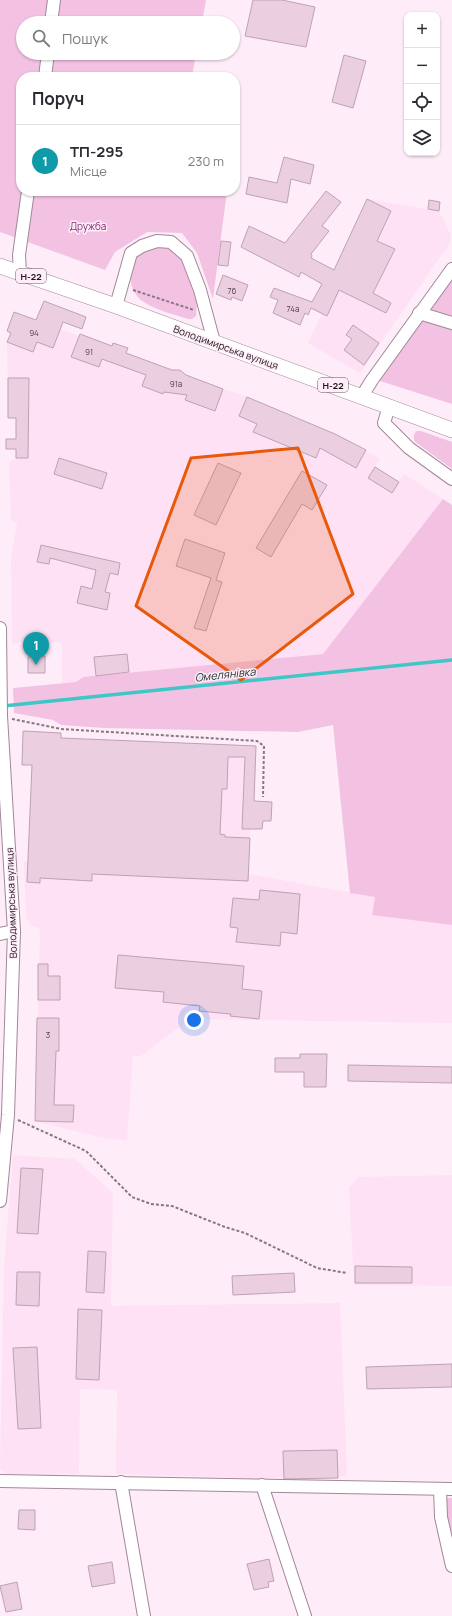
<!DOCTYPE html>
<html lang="uk">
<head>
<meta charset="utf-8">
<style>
  :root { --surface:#fff; --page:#f2f2f3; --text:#2b2b33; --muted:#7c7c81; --line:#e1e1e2; --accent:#236e6e }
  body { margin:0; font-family:Manrope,sans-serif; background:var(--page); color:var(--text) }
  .controls { position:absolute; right:12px; top:12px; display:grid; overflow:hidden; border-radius:8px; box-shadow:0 1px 3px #0004 }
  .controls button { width:36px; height:36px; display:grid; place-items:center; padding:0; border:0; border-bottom:1px solid var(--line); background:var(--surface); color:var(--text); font:20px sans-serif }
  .you { position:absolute; left:194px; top:1020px; width:14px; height:14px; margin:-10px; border:3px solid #fff; border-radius:50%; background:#1a73e8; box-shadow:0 0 0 6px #1a73e833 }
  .badge { display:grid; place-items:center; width:26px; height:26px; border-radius:50%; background:var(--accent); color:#fff; font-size:13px; font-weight:700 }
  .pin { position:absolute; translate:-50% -33px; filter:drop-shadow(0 1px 2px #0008) }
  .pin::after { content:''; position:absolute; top:21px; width:14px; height:12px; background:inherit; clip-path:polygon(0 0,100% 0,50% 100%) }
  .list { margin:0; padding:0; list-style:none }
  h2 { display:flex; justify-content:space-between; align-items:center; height:52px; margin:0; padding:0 16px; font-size:17px }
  h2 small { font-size:13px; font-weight:400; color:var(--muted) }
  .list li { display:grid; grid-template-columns:26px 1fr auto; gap:12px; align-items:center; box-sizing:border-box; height:72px; padding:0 16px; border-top:1px solid var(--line) }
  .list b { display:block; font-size:15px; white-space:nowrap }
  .list p { margin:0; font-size:13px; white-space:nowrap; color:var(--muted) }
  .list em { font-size:13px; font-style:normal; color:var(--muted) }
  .icon { flex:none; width:22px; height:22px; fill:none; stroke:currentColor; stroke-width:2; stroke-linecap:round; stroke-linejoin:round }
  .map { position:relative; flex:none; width:452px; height:1616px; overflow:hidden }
  .search { position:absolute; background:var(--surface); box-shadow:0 1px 3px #0004; left:16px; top:16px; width:224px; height:44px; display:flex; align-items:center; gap:10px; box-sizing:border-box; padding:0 14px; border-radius:22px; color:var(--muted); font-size:15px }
  .panel { position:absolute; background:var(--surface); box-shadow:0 1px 3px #0004; left:16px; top:72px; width:224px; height:124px; border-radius:16px }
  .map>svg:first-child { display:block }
</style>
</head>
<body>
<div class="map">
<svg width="452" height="1616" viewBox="0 0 452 1616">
  <rect width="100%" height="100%" fill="#feedf8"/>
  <g fill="#fee1f4">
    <polygon points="367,199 439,211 451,235 451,241 445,250 360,373 308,343 325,307 313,300 330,268 334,270"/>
    <polygon points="14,312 79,336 80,334 107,344 107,346 172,370 180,370 193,380 194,378 247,397 335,434 380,459 375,467 399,482 404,474 443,499 323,654 83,677 76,682 62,683 62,643 28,638 12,645 11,557 17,524 11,519 9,462 16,458 16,407 8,406 7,342 11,333 7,331"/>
    <polygon points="49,732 61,733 61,738 256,746 254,801 272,802 271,821 263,821 262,829 250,829 248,874 375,897 372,915 452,925 452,1023 190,1019 141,1056 133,1056 127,1141 99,1137 35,1121 40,934 39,928 31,925 26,917 24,862 28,861 32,765 48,755"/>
    <polygon points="13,1155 75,1159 113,1193 111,1306 340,1303 347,1476 254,1478 116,1474 117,1390 80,1389 79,1474 8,1475 0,1469 4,1265"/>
    <polygon points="452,1175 452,1286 354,1285 349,1187 359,1177"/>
  </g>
  <g fill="#f3c2e2">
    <polygon points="0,0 206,0 202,23 23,23 23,53 196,53 192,77 21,77 21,191 227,191 213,299 197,253 182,233 147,232 115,252 105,270 0,232"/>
    <path d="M167,244L179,254L189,277L197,303L196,316L192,319H188C173,314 154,310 141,300C127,289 126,261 142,251C149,247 159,246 167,244Z"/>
    <polygon points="452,274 452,404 377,380"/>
    <polygon points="416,431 421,431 452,442 452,469 414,441 414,435"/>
    <polygon points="443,499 452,505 452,925 372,915 375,897 350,893 333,725 298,732 104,728 61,725 53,720 14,713 13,688 76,682 83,677 323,654"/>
    <polygon points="446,1498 452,1498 452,1543 446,1517"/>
  </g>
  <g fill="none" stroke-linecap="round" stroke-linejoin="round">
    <polyline stroke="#40c6c6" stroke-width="3.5" points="3,706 452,660"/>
  </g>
  <g fill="#ebcfe1" stroke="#bda2b3">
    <polygon points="253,0 282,0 315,7 306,47 245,36"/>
    <polygon points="344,55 366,61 353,108 332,102"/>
    <polygon points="284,157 314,165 310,184 291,179 287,203 246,194 249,177 277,183"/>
    <polygon points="326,191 341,202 322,226 329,231 311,254 312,256 311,258 334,270 367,199 391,211 377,241 395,249 373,293 391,303 386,313 339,290 327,316 311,308 308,315 305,313 300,325 273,313 278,300 270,297 274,288 312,302 322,284 301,272 299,277 241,247 249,226 285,243"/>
    <polygon points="429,200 440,202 439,211 428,209"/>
    <polygon points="221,241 231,242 228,266 218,265"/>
    <polygon points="223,275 248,285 242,301 232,297 231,300 216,294"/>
    <polygon points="44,301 86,317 82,329 63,322 53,348 37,342 33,352 7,342 11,333 7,331 14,312 36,320"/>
    <polygon points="353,325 379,343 364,365 344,350 352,339 346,335"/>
    <polygon points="80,334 112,346 113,343 128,348 126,353 172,370 180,370 186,375 223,389 215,411 185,400 187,395 164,392 163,394 142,386 146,375 102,359 99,367 71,357"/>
    <polygon points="8,378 29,378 28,458 16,458 16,449 6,449 6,439 16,439 16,418 8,418"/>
    <polygon points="247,397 335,434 366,450 356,468 320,448 316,458 253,432 257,424 239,416"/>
    <polygon points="59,458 107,473 102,489 54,474"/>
    <polygon points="218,463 241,473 216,525 194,515"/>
    <polygon points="375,467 399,482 392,493 368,478"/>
    <polygon points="302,471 327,485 312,510 302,504 271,557 256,548"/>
    <polygon points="185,539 225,553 216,580 222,582 206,631 194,628 211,578 176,566"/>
    <polygon points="41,545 120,563 118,575 110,573 105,592 110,593 107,610 77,603 81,586 92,589 96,570 50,558 49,564 37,562"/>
    <polygon points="127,654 129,672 96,676 94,657"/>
    <polygon points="45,656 45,673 28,673 28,657"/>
    <polygon points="23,731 61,733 61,738 256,746 254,801 272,802 271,821 263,821 262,829 242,829 245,757 228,757 227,789 222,789 220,834 225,835 225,837 250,838 248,881 92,874 92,881 40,878 40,883 27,882 32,765 22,765"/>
    <polygon points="260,890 300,894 297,934 281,932 280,946 236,942 238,928 230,927 233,898 259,900"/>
    <polygon points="118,955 244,966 242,989 262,991 259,1019 230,1016 231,1014 199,1011 200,1006 163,1002 164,992 115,988"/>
    <polygon points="38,964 48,964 48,976 60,976 60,1000 38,1000"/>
    <polygon points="37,1018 59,1018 59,1051 56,1051 54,1105 74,1105 73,1122 35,1121"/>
    <polygon points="300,1054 327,1054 326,1087 304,1087 304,1072 275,1072 275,1058 300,1058"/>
    <polygon points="348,1065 452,1067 452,1083 348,1081"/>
    <polygon points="21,1168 43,1169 38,1234 17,1233"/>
    <polygon points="88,1251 106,1252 104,1293 86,1292"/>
    <polygon points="355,1266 412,1267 412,1283 355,1283"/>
    <polygon points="17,1272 40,1272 39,1306 16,1305"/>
    <polygon points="294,1273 295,1292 233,1295 232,1276"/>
    <polygon points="78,1309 102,1310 99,1380 76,1379"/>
    <polygon points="37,1347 41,1428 18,1429 13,1348"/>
    <polygon points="452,1364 452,1387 367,1389 366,1367"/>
    <polygon points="337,1450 338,1478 284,1479 283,1451"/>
    <polygon points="19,1510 35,1510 35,1530 18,1529"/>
    <polygon points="269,1559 274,1581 268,1582 269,1587 254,1590 247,1564"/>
    <polygon points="112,1562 115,1583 92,1587 88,1566"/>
    <polygon points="17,1582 22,1609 6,1612 0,1586"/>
  </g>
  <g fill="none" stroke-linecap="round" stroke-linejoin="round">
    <defs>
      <g id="minor">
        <polyline points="51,23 54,0"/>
        <polyline points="45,77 48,53"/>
        <polyline points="20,273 19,255 28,191"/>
        <polyline points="116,306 131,253 142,246 157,241 171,242 187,256 200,290 214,342"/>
        <polyline points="419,313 452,323"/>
        <polyline points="362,396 372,380 452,269"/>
        <polyline points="389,406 384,423 409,448 452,479"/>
        <polyline points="0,628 1,716 14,931 8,1115 0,1201"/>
        <polyline points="0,934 14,931"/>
        <polyline points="0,1481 452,1489"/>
        <polyline points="121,1482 144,1616"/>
        <polyline points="262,1485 305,1616"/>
        <polyline points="440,1489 441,1517 452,1566"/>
      </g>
      <polyline id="major" points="0,266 116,306 452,430"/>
    </defs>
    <use href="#minor" stroke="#a28898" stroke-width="14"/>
    <use href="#major" stroke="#a28898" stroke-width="16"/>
    <g stroke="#867881" stroke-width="2" stroke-dasharray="3 2" stroke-linecap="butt">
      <polyline points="133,290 194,310"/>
      <polyline points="12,719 61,729 257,741 264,746 263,797"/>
      <polyline points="18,1120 86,1151 132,1197 151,1204 172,1206 225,1227 245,1233 317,1268 347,1273"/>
    </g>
    <use href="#minor" stroke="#fff" stroke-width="12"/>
    <use href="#major" stroke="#fff" stroke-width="15"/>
  </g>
  <path fill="#e8590c" fill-opacity="0.2" stroke="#e8590c" stroke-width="3" stroke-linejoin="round" d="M298,448L353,594L241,680L136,606L191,458Z"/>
  <g text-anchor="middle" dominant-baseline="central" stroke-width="3" stroke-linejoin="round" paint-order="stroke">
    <g font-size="8" fill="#52444c">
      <text x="232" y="290">76</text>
      <text x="293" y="308">74а</text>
      <text x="34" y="332">94</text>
      <text x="89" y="351">91</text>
      <text x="176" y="383">91а</text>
      <text x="48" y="1034">3</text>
    </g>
    <g fill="#feedf8" stroke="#62565d" stroke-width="1">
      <rect x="16" y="269" width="30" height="14" rx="3"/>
      <rect x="318" y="378" width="30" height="14" rx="3"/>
    </g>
    <g font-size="9" font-weight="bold" fill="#1f151b">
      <text x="31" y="276">Н-22</text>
      <text x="333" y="385">Н-22</text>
    </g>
    <g font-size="10" fill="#842c6d" stroke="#feedf8">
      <text x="88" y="226">Дружба</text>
    </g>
    <g font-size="10" fill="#1f151b" stroke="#feedf8">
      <text transform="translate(226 347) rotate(20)">Володимирська вулиця</text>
      <text transform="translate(11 903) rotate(-92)">Володимирська вулиця</text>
    </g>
    <g font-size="11" font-style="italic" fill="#193030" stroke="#feedf8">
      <text transform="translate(225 674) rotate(-6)">Омелянівка</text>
    </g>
  </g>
</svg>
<div class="controls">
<button>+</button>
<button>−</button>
<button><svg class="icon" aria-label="locate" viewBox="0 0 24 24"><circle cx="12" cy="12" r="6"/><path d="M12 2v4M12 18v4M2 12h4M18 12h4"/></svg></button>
<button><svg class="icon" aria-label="layers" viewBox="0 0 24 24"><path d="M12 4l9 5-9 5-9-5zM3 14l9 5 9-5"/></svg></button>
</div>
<div class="you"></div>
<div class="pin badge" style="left:36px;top:665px;background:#0f9aa8">1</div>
<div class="search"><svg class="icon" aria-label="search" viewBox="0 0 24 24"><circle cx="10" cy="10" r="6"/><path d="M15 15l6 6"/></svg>Пошук</div>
<section class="panel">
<h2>Поруч<small></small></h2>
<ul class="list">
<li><span class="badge" style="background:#0f9aa8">1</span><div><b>ТП-295</b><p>Місце</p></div><em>230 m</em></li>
</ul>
</section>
</div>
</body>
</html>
